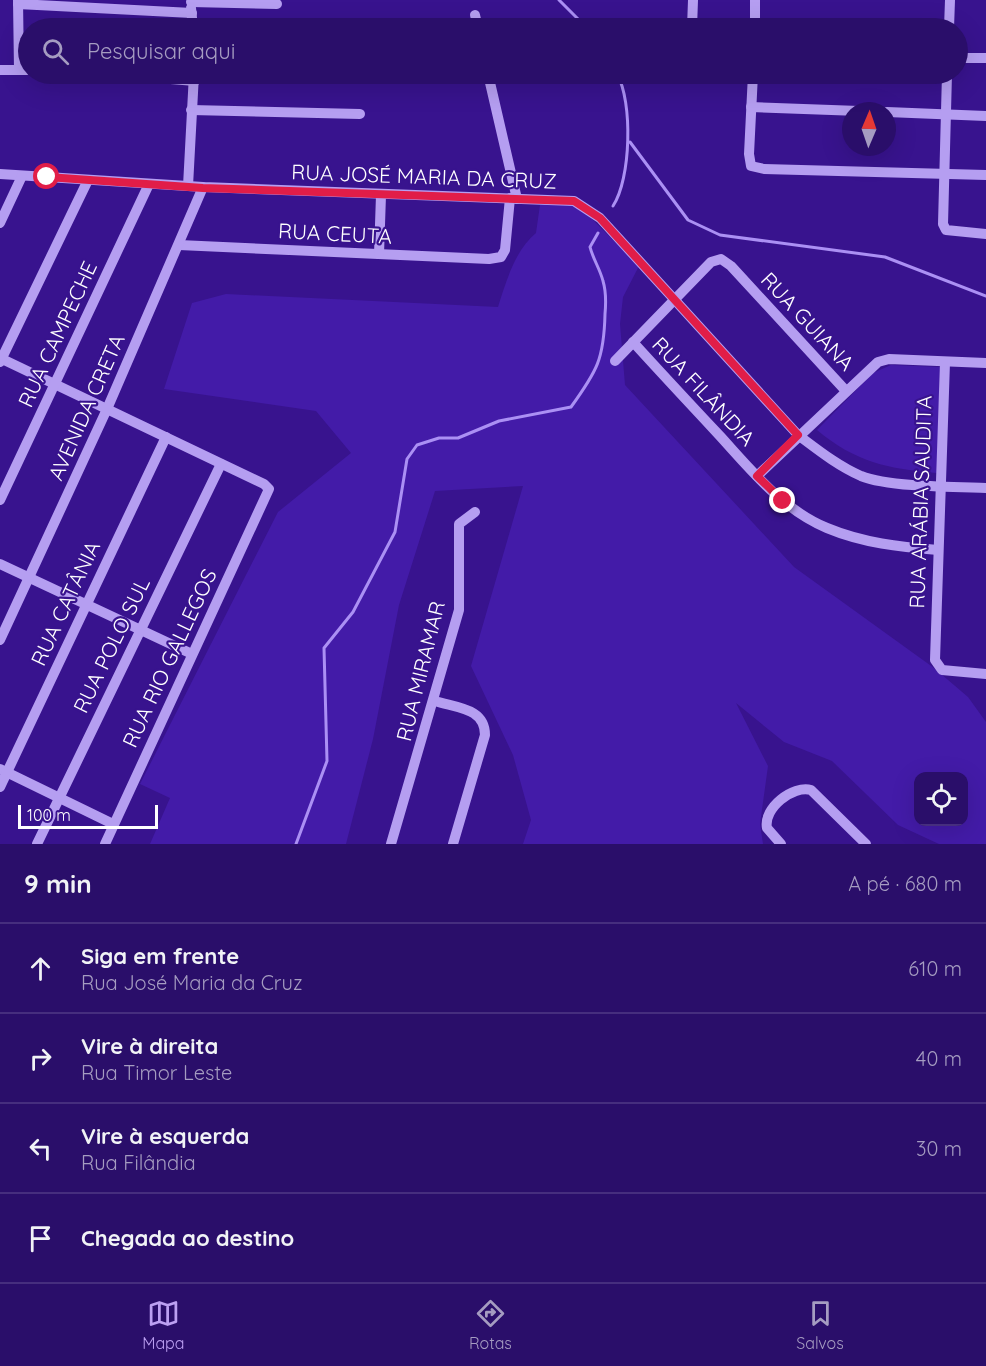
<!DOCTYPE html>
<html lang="pt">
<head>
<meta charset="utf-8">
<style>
  :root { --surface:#2a0e6a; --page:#361c72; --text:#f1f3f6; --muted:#a59cc1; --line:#462e7e; --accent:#bca0f2 }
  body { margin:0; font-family:Quicksand,sans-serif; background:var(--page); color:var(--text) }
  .controls { position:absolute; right:18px; bottom:18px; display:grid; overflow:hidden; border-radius:12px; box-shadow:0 6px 24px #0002 }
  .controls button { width:54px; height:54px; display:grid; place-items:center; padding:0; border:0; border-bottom:2px solid var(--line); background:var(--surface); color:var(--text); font:30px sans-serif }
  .compass { position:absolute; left:842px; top:102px; width:54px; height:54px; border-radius:50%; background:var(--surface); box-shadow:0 6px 24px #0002; rotate:2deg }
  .scale { position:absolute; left:18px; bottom:15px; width:140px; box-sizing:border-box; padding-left:6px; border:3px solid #fff; border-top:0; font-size:16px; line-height:21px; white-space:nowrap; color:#fff; -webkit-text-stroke:4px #38138e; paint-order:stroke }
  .stop { position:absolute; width:18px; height:18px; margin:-14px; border:4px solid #e11d48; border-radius:50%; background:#fff }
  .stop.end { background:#e11d48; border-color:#fff; box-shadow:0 2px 6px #0008 }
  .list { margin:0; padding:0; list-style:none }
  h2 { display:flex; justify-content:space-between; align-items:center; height:78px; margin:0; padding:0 24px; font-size:26px }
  h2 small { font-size:20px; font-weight:400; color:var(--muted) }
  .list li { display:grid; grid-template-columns:39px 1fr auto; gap:18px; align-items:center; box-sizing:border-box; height:90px; padding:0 24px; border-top:2px solid var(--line) }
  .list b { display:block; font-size:22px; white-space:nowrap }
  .list p { margin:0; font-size:20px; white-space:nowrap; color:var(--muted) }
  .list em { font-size:20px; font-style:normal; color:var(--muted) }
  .icon { flex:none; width:33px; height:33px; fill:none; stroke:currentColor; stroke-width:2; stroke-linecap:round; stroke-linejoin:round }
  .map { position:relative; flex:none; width:986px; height:844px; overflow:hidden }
  .search { position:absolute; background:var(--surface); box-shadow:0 6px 24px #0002; left:18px; right:18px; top:18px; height:66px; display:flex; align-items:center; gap:15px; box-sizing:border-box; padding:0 21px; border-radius:33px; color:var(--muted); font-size:22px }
  .sheet { height:438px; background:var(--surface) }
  nav { display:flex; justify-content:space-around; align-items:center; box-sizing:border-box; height:84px; border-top:2px solid var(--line); background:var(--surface); font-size:16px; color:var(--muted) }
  nav a { display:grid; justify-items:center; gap:3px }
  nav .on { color:var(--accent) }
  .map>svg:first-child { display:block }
</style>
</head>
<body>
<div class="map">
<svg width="986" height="844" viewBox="0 0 986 844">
  <rect width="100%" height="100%" fill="#38138e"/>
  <g fill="#431ba8" fill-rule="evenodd">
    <path d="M551,203L570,205L582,209L639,266L623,297L620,324L625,385L794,567L934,668L968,697L986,722V844H939L898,825L832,761L784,742L736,703L768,766L760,824L763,844H523L531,820L513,755L471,666L523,486L435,491L399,605L373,739L346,844H150L170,798L140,784L278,512L351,453L316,411L164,389L192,303L226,294L498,307C506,282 515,250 536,233L540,205ZM918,776H964V822H918Z"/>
    <path d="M891,365L940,367L937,473C888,469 855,462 817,430L873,373Z"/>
  </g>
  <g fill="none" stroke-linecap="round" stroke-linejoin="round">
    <g stroke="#ab90f4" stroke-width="3">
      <polyline points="559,0 587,28"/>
      <polyline points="630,142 688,220 720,235 885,257 986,296"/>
      <path d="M613,206C631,179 633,102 617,74"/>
      <path d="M296,844L327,761L324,648L353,612L395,532L407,459L417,445L439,438H458L499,421L571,407C597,371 604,359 605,314C606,303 606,291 603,281C600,269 593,259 590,247L598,233"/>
    </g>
    <g stroke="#b59ef1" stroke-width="10">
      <polyline points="18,0 19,70"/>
      <polyline points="191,2 277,4"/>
      <polyline points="18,4 192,13"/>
      <polyline points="191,8 193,28"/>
      <polyline points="475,15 478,28"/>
      <polyline points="692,28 693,0"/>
      <polyline points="755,28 755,0"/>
      <polyline points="949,28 950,0"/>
      <polyline points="958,58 986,58"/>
      <polyline points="0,70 28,70"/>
      <polyline points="110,74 195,81"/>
      <polyline points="488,74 517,199"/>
      <polyline points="753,74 749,154 751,166 764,169 986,175"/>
      <polyline points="947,74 943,224 946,230 986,234"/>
      <polyline points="751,107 859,111"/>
      <polyline points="191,110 360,114"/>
      <polyline points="887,112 986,116"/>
      <path d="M0,174L203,187L574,201L600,218L798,435C818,450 838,466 861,476C888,487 955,487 986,488"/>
      <polyline points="188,186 194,74"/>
      <polyline points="0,223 22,176"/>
      <polyline points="179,245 489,259 501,257 505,250 510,198"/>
      <polyline points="379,254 381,195"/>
      <path d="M633,342C662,374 691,405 720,436C751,470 783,510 827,528C863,543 900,547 938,550"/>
      <polyline points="0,358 264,484 269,489 105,844"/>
      <polyline points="615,361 711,262 721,259 731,266 846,391"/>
      <polyline points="0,362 88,180"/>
      <polyline points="945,362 935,660 942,670 986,674"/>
      <polyline points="757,476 878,362 889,359 986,363"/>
      <polyline points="0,500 149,184"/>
      <polyline points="0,564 192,654"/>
      <polyline points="0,640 107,409 203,187"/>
      <path d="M435,701C457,708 485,708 485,735L453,844"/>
      <polyline points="0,769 113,824"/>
      <polyline points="0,787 166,437"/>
      <polyline points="37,844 221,464"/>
      <polyline points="391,844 459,610 459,524 475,512"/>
      <path d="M781,844L767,828C763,808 793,785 811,790L866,844"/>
    </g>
  </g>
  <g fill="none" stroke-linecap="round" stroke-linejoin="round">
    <polyline stroke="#e11d48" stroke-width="8" points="47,177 203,188 574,201 600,218 798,435 757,476 783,501"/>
  </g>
  <g text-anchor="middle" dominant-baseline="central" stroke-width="4.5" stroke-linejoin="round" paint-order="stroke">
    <g font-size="21" fill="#fff" stroke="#38138e">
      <text transform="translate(424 176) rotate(2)">RUA JOSÉ MARIA DA CRUZ</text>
      <text transform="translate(335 233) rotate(3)">RUA CEUTA</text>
      <text transform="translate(808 321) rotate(47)">RUA GUIANA</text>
      <text transform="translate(57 334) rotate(-65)">RUA CAMPECHE</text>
      <text transform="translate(704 391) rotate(47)">RUA FILÂNDIA</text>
      <text transform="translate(86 407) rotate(-66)">AVENIDA CRETA</text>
      <text transform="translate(920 502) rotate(-88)">RUA ARÁBIA SAUDITA</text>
      <text transform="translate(65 603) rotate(-65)">RUA CATÂNIA</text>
      <text transform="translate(111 645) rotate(-64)">RUA POLO SUL</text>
      <text transform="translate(169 658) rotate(-65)">RUA RIO GALLEGOS</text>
      <text transform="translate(420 671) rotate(-76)">RUA MIRAMAR</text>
    </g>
  </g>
</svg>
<div class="controls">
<button><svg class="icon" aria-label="locate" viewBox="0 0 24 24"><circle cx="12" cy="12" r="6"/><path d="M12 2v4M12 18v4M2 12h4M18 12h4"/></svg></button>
</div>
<svg class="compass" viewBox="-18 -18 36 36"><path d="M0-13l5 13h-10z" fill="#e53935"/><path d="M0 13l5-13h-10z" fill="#a59cc1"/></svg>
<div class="scale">100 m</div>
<div class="stop" style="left:47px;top:177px"></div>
<div class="stop end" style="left:783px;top:501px"></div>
<div class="search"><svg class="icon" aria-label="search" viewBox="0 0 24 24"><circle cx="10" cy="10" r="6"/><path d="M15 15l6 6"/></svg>Pesquisar aqui</div>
</div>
<section class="sheet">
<h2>9 min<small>A pé · 680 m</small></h2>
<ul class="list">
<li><svg class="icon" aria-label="ahead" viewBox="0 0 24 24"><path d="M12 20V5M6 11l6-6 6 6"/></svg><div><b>Siga em frente</b><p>Rua José Maria da Cruz</p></div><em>610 m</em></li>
<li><svg class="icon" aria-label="right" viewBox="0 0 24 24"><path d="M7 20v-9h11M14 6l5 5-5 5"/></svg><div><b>Vire à direita</b><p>Rua Timor Leste</p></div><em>40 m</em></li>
<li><svg class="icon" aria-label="left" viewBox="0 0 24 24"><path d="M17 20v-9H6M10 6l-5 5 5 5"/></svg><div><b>Vire à esquerda</b><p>Rua Filândia</p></div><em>30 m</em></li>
<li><svg class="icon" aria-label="arrive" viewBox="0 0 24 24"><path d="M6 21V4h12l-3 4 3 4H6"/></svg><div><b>Chegada ao destino</b></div></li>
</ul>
</section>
<nav>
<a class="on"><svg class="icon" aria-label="map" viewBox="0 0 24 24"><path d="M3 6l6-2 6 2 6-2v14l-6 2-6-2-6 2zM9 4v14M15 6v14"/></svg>Mapa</a>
<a><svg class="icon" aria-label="directions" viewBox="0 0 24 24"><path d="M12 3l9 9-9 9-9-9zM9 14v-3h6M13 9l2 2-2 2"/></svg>Rotas</a>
<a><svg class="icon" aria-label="saved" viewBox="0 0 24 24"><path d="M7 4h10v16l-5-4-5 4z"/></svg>Salvos</a>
</nav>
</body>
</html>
